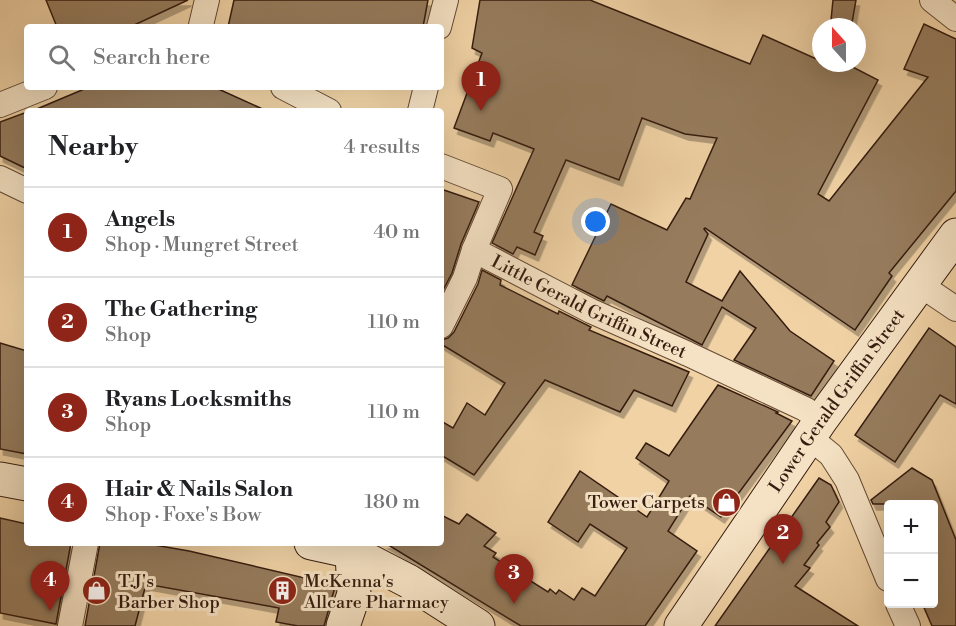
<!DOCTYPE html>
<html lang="en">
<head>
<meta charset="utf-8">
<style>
  :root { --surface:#fff; --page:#f6f6f6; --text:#202124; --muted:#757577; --line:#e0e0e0; --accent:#8f2418 }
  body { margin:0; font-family:"Libre Bodoni",serif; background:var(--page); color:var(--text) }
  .controls { position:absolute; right:18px; bottom:18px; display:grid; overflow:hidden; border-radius:6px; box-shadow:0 6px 24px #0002 }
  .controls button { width:54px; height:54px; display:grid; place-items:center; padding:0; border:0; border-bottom:2px solid var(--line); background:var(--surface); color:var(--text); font:30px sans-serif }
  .compass { position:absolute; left:812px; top:18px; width:54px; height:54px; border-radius:50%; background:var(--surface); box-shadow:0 6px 24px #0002; rotate:339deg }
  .you { position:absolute; left:596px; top:222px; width:21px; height:21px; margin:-15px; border:4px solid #fff; border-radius:50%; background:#1a73e8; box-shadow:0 0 0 9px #1a73e833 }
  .badge { display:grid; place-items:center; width:39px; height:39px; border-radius:50%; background:var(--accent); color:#fff; font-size:20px; font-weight:700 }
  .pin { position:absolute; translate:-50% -50px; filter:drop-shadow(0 2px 3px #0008) }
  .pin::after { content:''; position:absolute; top:32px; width:21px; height:18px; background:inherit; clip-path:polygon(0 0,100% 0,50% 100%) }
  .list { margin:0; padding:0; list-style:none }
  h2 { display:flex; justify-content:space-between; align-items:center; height:78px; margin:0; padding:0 24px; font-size:26px }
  h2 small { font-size:20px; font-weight:400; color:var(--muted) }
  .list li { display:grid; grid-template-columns:39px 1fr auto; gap:18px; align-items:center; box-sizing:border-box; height:90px; padding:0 24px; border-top:2px solid var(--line) }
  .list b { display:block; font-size:22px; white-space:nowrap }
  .list p { margin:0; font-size:20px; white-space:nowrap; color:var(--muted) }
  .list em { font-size:20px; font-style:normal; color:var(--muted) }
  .icon { flex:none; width:33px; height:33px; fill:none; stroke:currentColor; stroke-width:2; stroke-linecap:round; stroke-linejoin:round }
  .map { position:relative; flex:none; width:956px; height:626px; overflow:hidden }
  .search { position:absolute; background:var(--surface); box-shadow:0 6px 24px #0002; left:24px; top:24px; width:420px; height:66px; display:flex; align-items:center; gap:15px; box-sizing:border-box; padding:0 21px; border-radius:6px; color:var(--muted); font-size:22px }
  .panel { position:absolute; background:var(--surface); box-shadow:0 6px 24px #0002; left:24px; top:108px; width:420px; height:438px; border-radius:6px }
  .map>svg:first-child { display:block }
</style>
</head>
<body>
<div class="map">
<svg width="956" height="626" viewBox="0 0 956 626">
  <defs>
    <filter id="shadow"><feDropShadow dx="3.5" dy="6" stdDeviation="0" flood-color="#0004"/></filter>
  </defs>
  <rect width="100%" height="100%" fill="#f0d2a5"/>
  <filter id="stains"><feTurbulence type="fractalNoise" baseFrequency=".00333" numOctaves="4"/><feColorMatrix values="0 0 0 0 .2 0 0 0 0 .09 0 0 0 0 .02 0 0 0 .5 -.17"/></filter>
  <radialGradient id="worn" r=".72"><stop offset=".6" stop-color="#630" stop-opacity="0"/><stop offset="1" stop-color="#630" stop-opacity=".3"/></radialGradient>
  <g fill="#967b5d" stroke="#351c10" stroke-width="1.5" filter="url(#shadow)">
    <polygon points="46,0 188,0 130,27 57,27"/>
    <polygon points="234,0 428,0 423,27 228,27"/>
    <polygon points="480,0 590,0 750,64 763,35 821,61 821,63 845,63 878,80 818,194 829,201 928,77 904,69 924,24 956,39 956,191 889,273 892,276 855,330 705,228 704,229 708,234 686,282 722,301 740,271 790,331 834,361 811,396 734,360 756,328 722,307 702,345 607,296 604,301 572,285 611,204 667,230 686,198 690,199 717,138 685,134 642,118 619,180 566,160 534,232 543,236 535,255 517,247 513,254 492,243 534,149 493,133 490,141 454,128 482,53 472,48"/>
    <polygon points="833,0 856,0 852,23 831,20"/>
    <polygon points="89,87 214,87 267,111 32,111"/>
    <polygon points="27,112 27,169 0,156 0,122"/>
    <polygon points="441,189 479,202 461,244 452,273 441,294"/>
    <polygon points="482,270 501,280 500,285 558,314 559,311 591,327 589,330 689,372 672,406 634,390 620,412 545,380 474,475 441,455 441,421 453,428 467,403 485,415 505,383 441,344 441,340 448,338 454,332 478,284"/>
    <polygon points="929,328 956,347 956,404 940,395 895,462 855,435"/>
    <polygon points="0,343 27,351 27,454 0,449"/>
    <polygon points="718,385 778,412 776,413 792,421 721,517 690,496 668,531 697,551 645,626 521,626 385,543 441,543 441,515 459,524 467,514 496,533 484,546 496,553 493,557 548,592 550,589 556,594 559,590 574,600 582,588 595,596 627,548 590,524 578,542 548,522 580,471 647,517 669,481 636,458 646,443 669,456"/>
    <polygon points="912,468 932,480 956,540 956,626 932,626 922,603 933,603 933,504 873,504 871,500"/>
    <polygon points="819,478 831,485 839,502 826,522 830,527 817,543 819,545 804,565 810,568 795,586 858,626 715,626"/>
    <polygon points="0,518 27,524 27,543 71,543 56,624 0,613"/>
    <polygon points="100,543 143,543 189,551 335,585 335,587 324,626 298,626 276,622 279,608 146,584 135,626 85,626"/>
  </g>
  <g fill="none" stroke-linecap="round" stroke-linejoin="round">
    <defs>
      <g id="street">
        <polyline points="932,0 956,19"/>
        <polyline points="201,25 207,0"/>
        <polyline points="439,27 446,0"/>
        <polyline points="283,87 329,111"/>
        <polyline points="0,105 45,87"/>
        <polyline points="420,111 426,87"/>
        <path id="s1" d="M441,166L500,189L474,250L591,311L688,354L805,409L821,420"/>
        <polyline points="0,178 27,191"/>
        <polyline points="919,284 956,309"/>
        <polyline points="441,326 465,278 474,250"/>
        <polyline points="809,437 831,455 847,480 888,579"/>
        <polyline points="898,604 908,626"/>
        <polyline points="70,626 86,543"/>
      </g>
      <g id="secondary">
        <polyline points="0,479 27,484"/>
        <polyline points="311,543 352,552 408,581 478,626"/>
        <polyline points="343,626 354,594 352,552"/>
        <path id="s2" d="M681,626L821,420L956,235"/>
      </g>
    </defs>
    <use href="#street" stroke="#644a35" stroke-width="26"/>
    <use href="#secondary" stroke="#351c10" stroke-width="35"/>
    <use href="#street" stroke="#f5e2c4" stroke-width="24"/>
    <use href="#secondary" stroke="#f5e2c4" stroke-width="33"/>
  </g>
  <defs>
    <symbol id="shop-disc" viewBox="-11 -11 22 22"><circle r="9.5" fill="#8f2418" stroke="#f5e2c4"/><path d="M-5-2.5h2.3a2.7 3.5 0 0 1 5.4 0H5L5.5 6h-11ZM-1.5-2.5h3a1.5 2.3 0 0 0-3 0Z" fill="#fff"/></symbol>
    <symbol id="building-disc" viewBox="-11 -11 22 22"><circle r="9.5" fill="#8f2418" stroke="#f5e2c4"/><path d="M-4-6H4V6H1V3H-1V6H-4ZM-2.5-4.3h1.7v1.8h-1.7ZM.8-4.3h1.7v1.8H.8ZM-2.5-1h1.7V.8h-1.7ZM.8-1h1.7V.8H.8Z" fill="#fff"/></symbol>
  </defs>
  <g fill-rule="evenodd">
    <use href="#shop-disc" x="710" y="486" width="33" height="33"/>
    <use href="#shop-disc" x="80" y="574" width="33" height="33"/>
    <use href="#building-disc" x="266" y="574" width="33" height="33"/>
  </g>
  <g text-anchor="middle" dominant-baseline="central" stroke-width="6" stroke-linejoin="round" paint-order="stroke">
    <g font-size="18" fill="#351c10" stroke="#f5e2c4">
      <text stroke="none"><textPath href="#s1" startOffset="258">Little Gerald Griffin Street</textPath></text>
      <text stroke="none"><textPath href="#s2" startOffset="274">Lower Gerald Griffin Street</textPath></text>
    </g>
    <g font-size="18" fill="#351c10" stroke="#f5e2c4" text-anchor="start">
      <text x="705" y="502" text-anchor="end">Tower Carpets</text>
      <text x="118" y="581">T.J's<tspan x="118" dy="21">Barber Shop</tspan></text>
      <text x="304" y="581">McKenna's<tspan x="304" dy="21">Allcare Pharmacy</tspan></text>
    </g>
  </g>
  <rect width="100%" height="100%" filter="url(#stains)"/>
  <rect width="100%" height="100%" fill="url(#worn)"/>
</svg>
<div class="controls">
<button>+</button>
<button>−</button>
</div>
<svg class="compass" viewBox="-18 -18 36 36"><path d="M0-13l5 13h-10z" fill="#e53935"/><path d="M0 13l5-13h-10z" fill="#757577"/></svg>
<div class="you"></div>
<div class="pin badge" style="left:481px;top:111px">1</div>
<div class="pin badge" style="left:783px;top:564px">2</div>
<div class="pin badge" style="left:514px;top:604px">3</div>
<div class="pin badge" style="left:50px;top:611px">4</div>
<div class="search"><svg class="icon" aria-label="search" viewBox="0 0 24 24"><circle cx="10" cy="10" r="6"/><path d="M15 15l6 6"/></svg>Search here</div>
<section class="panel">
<h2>Nearby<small>4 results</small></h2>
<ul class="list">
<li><span class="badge">1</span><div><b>Angels</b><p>Shop · Mungret Street</p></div><em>40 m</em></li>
<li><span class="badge">2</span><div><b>The Gathering</b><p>Shop</p></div><em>110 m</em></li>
<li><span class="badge">3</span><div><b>Ryans Locksmiths</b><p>Shop</p></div><em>110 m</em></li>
<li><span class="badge">4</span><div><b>Hair &amp; Nails Salon</b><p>Shop · Foxe's Bow</p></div><em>180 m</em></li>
</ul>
</section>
</div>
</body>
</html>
